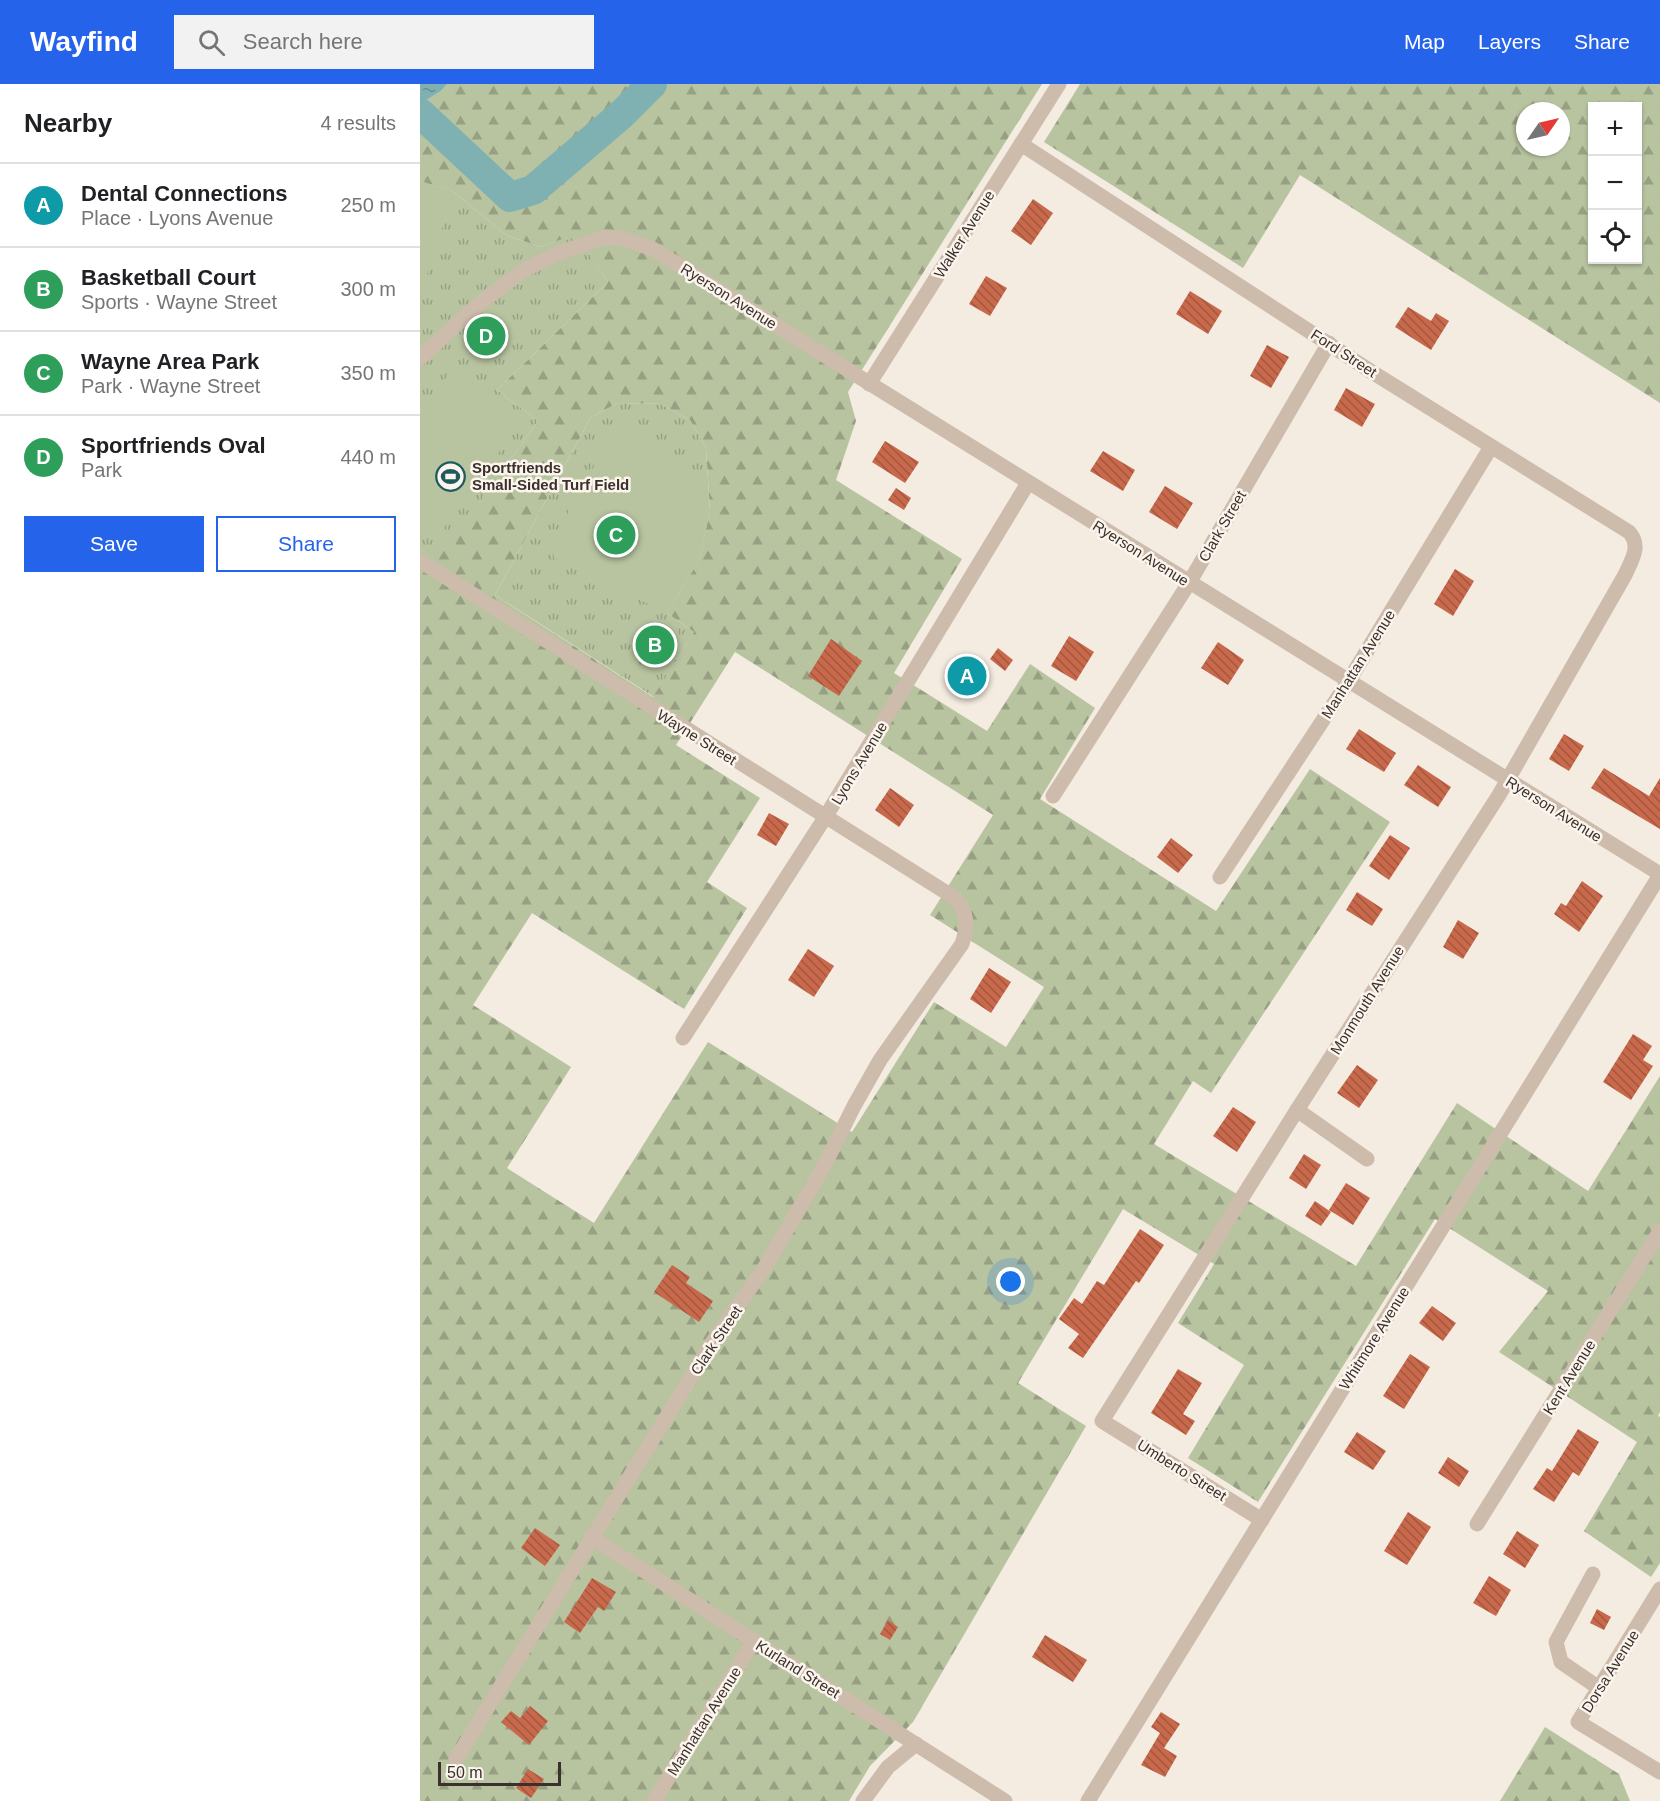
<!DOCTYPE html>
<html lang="en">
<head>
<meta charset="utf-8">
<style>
  :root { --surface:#fff; --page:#f2f2f2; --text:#202124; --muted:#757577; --line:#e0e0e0; --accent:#2563eb }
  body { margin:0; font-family:Arial,sans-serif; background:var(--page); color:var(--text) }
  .controls { position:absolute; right:18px; top:18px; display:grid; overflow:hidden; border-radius:0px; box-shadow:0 2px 4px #0004 }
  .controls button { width:54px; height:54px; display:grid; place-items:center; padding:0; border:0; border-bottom:2px solid var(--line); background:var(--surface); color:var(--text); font:30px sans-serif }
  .compass { position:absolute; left:1096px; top:18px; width:54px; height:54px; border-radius:50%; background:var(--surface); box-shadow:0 2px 4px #0004; rotate:56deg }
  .scale { position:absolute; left:18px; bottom:15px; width:123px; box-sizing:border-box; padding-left:6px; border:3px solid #3b302b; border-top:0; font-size:16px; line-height:21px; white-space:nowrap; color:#3b302b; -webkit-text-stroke:4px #fbf5ee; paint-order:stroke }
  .you { position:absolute; left:591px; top:1198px; width:21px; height:21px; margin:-15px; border:4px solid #fff; border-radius:50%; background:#1a73e8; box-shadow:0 0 0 9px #1a73e833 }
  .badge { display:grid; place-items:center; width:39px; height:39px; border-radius:50%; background:var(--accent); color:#fff; font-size:20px; font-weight:700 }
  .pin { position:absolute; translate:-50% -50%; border:3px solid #fff; box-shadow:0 2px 6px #0006 }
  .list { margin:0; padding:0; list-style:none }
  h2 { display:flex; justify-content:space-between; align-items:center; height:78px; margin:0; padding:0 24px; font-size:26px }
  h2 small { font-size:20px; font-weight:400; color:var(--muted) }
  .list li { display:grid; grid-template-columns:39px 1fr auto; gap:18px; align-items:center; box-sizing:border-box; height:84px; padding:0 24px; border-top:2px solid var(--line) }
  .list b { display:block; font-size:22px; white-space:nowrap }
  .list p { margin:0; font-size:20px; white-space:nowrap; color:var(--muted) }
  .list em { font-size:20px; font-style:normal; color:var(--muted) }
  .actions { display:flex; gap:12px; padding:18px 24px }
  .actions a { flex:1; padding:14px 0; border:2px solid var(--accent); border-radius:0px; text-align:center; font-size:21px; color:var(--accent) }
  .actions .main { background:var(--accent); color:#fff }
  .icon { flex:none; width:33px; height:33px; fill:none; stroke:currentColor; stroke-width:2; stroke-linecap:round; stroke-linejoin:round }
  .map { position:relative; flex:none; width:1240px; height:1717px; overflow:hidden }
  header { display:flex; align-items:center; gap:36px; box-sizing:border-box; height:84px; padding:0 30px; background:var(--accent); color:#fff }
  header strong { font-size:28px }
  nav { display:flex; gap:33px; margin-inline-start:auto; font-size:21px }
  .search { width:420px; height:54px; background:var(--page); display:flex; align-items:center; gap:15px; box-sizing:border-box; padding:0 21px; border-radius:0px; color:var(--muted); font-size:22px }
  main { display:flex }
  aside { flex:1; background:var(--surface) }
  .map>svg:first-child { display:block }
</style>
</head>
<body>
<header>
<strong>Wayfind</strong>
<div class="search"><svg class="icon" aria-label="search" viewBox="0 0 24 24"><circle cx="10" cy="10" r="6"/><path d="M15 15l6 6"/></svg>Search here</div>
<nav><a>Map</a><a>Layers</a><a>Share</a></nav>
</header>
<main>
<aside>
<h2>Nearby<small>4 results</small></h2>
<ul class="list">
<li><span class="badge" style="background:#0f9aa8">A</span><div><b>Dental Connections</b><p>Place · Lyons Avenue</p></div><em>250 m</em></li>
<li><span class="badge" style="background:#2e9e5b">B</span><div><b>Basketball Court</b><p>Sports · Wayne Street</p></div><em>300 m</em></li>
<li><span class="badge" style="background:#2e9e5b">C</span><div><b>Wayne Area Park</b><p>Park · Wayne Street</p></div><em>350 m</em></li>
<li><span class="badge" style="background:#2e9e5b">D</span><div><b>Sportfriends Oval</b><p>Park</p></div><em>440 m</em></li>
</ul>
<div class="actions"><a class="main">Save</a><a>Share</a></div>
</aside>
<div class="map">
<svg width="1240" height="1717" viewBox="0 0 1240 1717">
  <defs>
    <pattern id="grass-tufts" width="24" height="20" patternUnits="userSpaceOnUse" patternTransform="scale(1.5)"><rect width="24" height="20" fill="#b8c4a0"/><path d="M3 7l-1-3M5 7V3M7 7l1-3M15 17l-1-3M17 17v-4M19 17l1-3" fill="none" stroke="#97a083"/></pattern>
    <pattern id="forest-firs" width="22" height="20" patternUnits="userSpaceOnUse" patternTransform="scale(1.5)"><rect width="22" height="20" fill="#b8c4a0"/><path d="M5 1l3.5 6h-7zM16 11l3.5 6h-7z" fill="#97a083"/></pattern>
    <pattern id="water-ripples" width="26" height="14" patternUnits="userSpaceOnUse" patternTransform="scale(1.5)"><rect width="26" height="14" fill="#7fb0b2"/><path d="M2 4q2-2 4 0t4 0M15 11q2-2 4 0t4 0" fill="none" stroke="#699091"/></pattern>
    <pattern id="building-back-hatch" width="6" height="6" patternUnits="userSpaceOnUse" patternTransform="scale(1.5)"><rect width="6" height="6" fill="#c8694b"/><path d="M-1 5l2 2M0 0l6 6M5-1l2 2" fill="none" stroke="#a4573f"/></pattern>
  </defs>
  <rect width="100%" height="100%" fill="#f4ebe1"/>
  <g fill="url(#grass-tufts)">
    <polygon points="0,97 34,108 86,151 121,163 155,149 188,198 77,306 118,337 18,476 0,465"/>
    <polygon points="198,319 241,320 270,336 286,364 290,427 279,476 247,529 274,548 234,613 75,511 171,333"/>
  </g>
  <g fill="url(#forest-firs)" fill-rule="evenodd">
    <path d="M27,0H622L428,308L436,337L416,396L542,475L474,589L567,647L610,580L675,624L620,715L796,827L890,685L970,738L791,1009L773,997L734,1060L936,1182L1037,1019L1168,1107L1240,992V1328L1238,1332L1240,1333V1479L1231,1493L1164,1447L1217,1358L1079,1268L1128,1207L1015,1135L838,1418L768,1374L824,1281L758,1239L794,1180L703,1125L598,1299L666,1342L493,1638L450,1682L429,1717H0V465L18,475L118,337L77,306L188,198L155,150L121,163L86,151L34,108L0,97V20L21,7ZM198,319L241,320L270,336L286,364L290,427L279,476L247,529L274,548L233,613L75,511L171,333ZM315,568L573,731L510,831L624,903L586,963L514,918L432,1048L288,958L174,1139L87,1084L151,983L53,921L112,829L264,925L327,824L287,798L340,714L256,661Z"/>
    <path d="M660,0H1240V319L880,91L823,184L624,58ZM1218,22V176H1172V22ZM1105,27H1141V63H1105Z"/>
    <polygon points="1125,1643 1199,1690 1210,1717 1080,1717"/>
  </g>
  <g fill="#b8c4a0">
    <polygon points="0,97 34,108 0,212"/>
    <polygon points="29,290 99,341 16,455 0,443 0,329"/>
    <polygon points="196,342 239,360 273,390 290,427 279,476 247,529 134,474 131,460"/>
    <polygon points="236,534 259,548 235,588 212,573"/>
  </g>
  <polygon fill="url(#water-ripples)" points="0,0 27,0 21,7 0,20"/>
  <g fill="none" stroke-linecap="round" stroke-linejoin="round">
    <polyline stroke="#7fb0b2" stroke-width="30" points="0,29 90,113 113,106 202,30 232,0"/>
  </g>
  <g fill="url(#building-back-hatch)">
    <polygon points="613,115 633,129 611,161 591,147"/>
    <polygon points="566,192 587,204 570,232 549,220"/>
    <polygon points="770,207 802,227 788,250 756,230"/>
    <polygon points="988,223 1011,237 1016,229 1029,237 1011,266 975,243"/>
    <polygon points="847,261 869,273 851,304 830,292"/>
    <polygon points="926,304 955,320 942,343 914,326"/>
    <polygon points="465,357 499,378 485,399 452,378"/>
    <polygon points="683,367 715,386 703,407 670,387"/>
    <polygon points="745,402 773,419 757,445 729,428"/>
    <polygon points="476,404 491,414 484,426 468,416"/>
    <polygon points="1035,485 1054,497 1033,532 1014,520"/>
    <polygon points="649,552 674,568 656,597 631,582"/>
    <polygon points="411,555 442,577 419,612 388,592"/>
    <polygon points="798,558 824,576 808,601 781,584"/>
    <polygon points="578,564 593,576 585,587 570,575"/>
    <polygon points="549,570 568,585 545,613 527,598"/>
    <polygon points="939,645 976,669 964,688 926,665"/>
    <polygon points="1144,650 1164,662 1149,687 1129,675"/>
    <polygon points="998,681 1031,703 1018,723 984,701"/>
    <polygon points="1184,684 1229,712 1240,694 1240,745 1171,704"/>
    <polygon points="470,704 494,721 479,743 455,726"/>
    <polygon points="349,729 369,740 356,762 337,751"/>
    <polygon points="970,751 990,764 969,796 949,782"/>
    <polygon points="751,754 773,771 758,789 737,773"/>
    <polygon points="1162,797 1183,812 1159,848 1134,830 1141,819 1146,822"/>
    <polygon points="937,808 963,825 952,842 926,826"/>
    <polygon points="1038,836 1059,849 1043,875 1023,863"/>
    <polygon points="388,865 414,882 394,913 368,896"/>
    <polygon points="569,884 591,898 571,929 550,915"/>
    <polygon points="1213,950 1232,962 1223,976 1233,982 1211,1016 1183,998"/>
    <polygon points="937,981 958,996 939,1024 917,1009"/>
    <polygon points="813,1023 836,1038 817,1068 793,1052"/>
    <polygon points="884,1070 901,1081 886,1105 869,1094"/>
    <polygon points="926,1099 950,1114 933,1141 909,1126"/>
    <polygon points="895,1117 911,1128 901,1142 885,1132"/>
    <polygon points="720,1145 744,1161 719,1199 716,1197 663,1274 648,1264 659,1250 639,1235 654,1214 662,1220 677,1197 684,1201"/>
    <polygon points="252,1181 270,1193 266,1199 293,1217 279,1238 234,1208"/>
    <polygon points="1012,1222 1036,1239 1023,1257 999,1239"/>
    <polygon points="990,1270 1010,1283 984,1325 963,1312"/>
    <polygon points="758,1285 782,1299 763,1330 775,1337 766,1351 731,1329"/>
    <polygon points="1158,1345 1179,1358 1159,1392 1153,1388 1134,1418 1113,1405 1127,1384 1132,1387"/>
    <polygon points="937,1348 966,1367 953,1386 924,1368"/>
    <polygon points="1028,1373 1049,1387 1039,1403 1018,1389"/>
    <polygon points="988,1428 1011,1443 987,1481 964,1467"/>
    <polygon points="115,1444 140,1461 125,1482 101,1464"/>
    <polygon points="1097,1447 1119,1461 1105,1484 1083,1470"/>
    <polygon points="1069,1492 1091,1506 1076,1532 1053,1519"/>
    <polygon points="172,1494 196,1508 184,1527 178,1523 160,1549 144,1538"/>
    <polygon points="1177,1525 1191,1533 1184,1546 1170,1539"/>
    <polygon points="468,1536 478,1543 470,1556 460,1550"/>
    <polygon points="625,1551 667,1576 653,1598 612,1573"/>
    <polygon points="110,1622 128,1637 109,1661 81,1638 91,1627 100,1634"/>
    <polygon points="741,1628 760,1640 744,1664 757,1672 745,1693 721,1681 740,1649 731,1643"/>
    <polygon points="108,1685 124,1695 111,1714 96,1704"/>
  </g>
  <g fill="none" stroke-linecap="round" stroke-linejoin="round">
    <g stroke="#cdbbac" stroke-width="15">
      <path d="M601,60L952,288L1209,448C1222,462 1211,477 1205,491L1079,711L877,1026L682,1337L842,1436"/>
      <polyline points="0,274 60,219 104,186 139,169 185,153 200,154 233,165 1240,790"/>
      <polyline points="449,300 639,0"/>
      <path d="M0,477L535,814C548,829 548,842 542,860L460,976L434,1022L404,1082L345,1183L292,1259L36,1675"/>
      <polyline points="633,712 769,499 909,259"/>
      <polyline points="800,793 928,598 1071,363"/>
      <polyline points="263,954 406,732 608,399"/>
      <polyline points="877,1026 947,1075"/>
      <polyline points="1057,1440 1240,1147"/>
      <polyline points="171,1453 585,1717"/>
      <polyline points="1173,1490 1136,1558 1141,1578 1179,1604"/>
      <polyline points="1240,1505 1158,1638 1240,1688"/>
      <polyline points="234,1717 334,1557"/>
      <polyline points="443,1717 468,1683 496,1660"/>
      <polyline points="668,1717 1240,791"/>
    </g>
  </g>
  <defs>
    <symbol id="stadium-ring" viewBox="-11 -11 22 22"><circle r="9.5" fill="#fbf5ee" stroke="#1f5a5e" stroke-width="1.5"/><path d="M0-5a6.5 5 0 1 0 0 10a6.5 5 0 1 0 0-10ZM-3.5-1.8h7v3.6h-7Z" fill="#1f5a5e"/></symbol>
  </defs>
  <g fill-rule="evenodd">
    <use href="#stadium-ring" x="14" y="376" width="33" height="33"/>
  </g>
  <g text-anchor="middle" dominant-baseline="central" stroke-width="5" stroke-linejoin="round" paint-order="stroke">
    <g font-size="15" fill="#3b302b" stroke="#fbf5ee">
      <text transform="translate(544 150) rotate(-58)">Walker Avenue</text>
      <text transform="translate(309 212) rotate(32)">Ryerson Avenue</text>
      <text transform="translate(924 269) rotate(33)">Ford Street</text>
      <text transform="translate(802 442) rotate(-60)">Clark Street</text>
      <text transform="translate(721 469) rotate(32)">Ryerson Avenue</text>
      <text transform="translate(938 580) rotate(-58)">Manhattan Avenue</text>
      <text transform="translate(277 653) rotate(32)">Wayne Street</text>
      <text transform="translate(439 679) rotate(-59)">Lyons Avenue</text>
      <text transform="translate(1134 725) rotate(32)">Ryerson Avenue</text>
      <text transform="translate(947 916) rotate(-58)">Monmouth Avenue</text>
      <text transform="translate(954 1254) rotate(-58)">Whitmore Avenue</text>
      <text transform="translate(296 1256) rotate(-56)">Clark Street</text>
      <text transform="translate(1149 1293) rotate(-58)">Kent Avenue</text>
      <text transform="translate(762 1386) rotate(32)">Umberto Street</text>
      <text transform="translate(378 1585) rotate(32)">Kurland Street</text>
      <text transform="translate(1190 1587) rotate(-58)">Dorsa Avenue</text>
      <text transform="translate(284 1637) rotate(-58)">Manhattan Avenue</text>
    </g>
    <g font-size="15" font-weight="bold" fill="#3b302b" stroke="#fbf5ee" text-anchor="start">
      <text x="52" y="383">Sportfriends<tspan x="52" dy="17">Small-Sided Turf Field</tspan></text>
    </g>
  </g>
</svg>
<div class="controls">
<button>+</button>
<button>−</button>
<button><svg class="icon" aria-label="locate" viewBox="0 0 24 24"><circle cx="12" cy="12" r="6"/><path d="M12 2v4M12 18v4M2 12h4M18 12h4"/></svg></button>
</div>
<svg class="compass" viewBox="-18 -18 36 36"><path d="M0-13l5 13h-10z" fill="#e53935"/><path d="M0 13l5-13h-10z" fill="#757577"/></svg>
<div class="scale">50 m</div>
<div class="you"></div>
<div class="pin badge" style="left:547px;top:592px;background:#0f9aa8">A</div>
<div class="pin badge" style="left:235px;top:561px;background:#2e9e5b">B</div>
<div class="pin badge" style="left:196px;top:451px;background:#2e9e5b">C</div>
<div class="pin badge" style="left:66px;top:252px;background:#2e9e5b">D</div>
</div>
</main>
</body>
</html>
